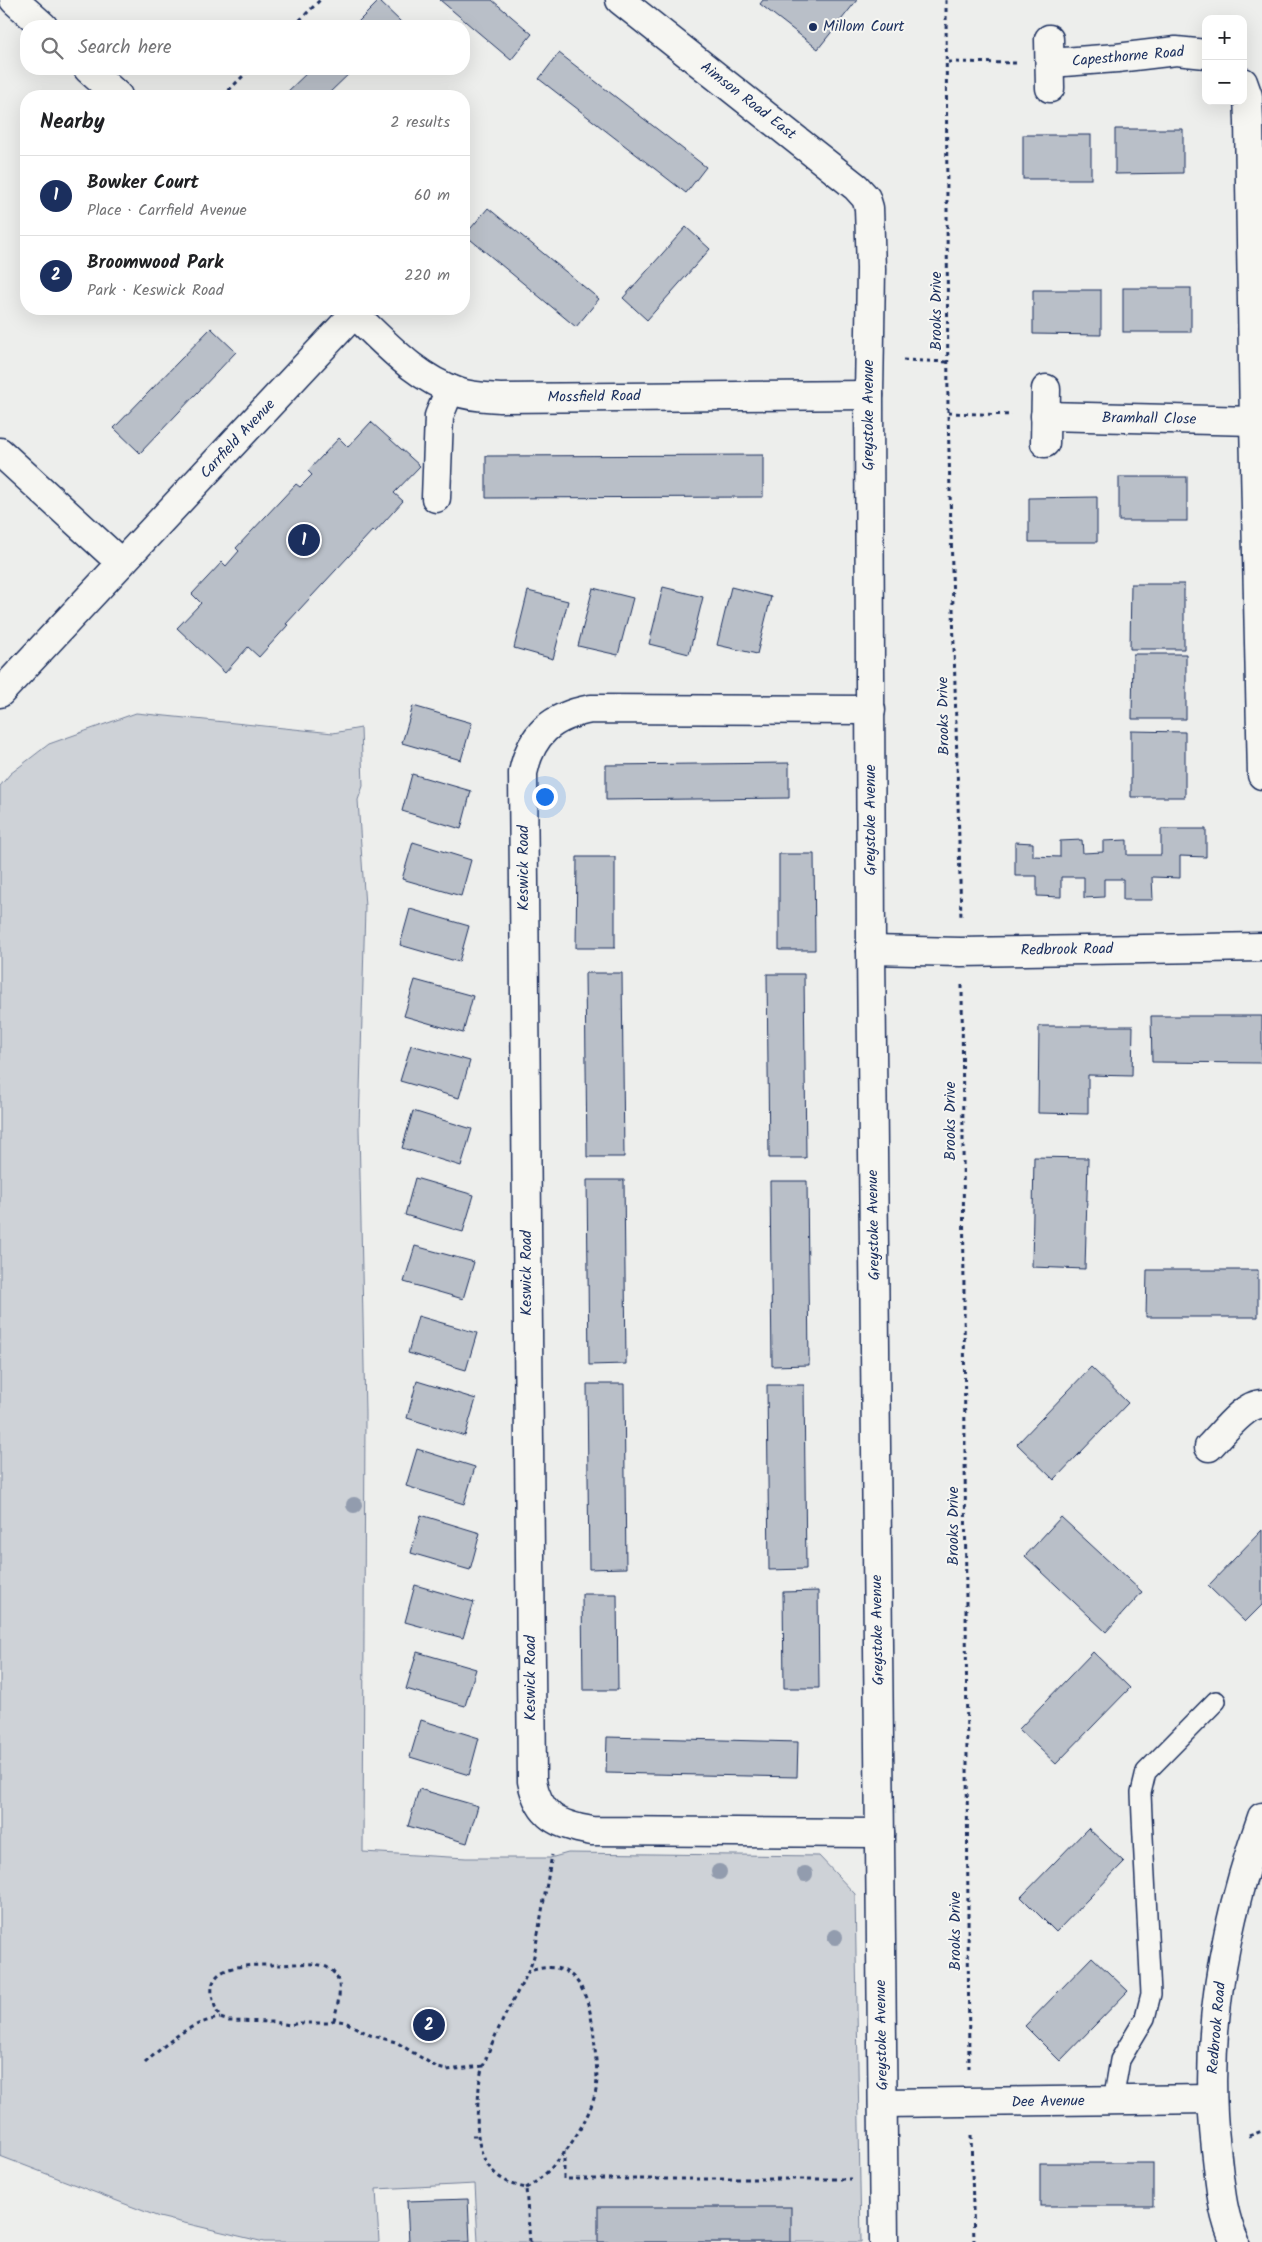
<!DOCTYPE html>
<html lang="en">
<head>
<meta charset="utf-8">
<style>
  :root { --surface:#fff; --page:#f6f6f6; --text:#202124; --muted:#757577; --line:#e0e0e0; --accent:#1b2f5e }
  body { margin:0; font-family:Kalam,sans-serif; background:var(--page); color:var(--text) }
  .controls { position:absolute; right:15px; top:15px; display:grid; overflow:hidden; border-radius:10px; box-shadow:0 5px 20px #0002 }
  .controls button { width:45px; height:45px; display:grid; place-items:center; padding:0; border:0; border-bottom:1px solid var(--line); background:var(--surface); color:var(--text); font:25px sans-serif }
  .you { position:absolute; left:544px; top:796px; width:18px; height:18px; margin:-12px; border:4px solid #fff; border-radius:50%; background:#1a73e8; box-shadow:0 0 0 8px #1a73e833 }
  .badge { display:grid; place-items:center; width:32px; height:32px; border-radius:50%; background:var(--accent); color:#fff; font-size:16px; font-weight:700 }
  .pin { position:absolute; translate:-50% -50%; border:2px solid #fff; box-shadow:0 1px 5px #0006 }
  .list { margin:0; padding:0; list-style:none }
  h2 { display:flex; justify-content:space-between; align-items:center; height:65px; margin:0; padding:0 20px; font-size:21px }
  h2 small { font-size:16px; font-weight:400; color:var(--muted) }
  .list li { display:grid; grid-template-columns:32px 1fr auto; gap:15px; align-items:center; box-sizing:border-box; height:80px; padding:0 20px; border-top:1px solid var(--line) }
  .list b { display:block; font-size:19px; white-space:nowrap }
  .list p { margin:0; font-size:16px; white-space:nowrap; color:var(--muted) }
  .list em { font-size:16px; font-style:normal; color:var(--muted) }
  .icon { flex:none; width:28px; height:28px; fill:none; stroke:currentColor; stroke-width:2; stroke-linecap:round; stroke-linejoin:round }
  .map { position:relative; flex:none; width:1262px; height:2242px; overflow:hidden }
  .search { position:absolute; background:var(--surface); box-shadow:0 5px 20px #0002; left:20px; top:20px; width:450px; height:55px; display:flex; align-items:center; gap:12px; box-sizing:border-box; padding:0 18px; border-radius:20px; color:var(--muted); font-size:19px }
  .panel { position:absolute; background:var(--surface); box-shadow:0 5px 20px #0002; left:20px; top:90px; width:450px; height:225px; border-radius:20px }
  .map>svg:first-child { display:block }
</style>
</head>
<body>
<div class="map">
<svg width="1262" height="2242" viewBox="0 0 1262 2242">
  <rect width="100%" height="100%" fill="#edeeec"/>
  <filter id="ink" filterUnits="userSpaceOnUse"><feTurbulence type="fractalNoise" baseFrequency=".02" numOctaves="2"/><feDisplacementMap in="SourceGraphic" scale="10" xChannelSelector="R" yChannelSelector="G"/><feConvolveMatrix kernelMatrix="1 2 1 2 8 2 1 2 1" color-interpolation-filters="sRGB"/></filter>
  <g filter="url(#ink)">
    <polygon fill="#ced2d7" stroke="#74809a" points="136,713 333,733 361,728 363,786 358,800 365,907 359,1128 365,1413 363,1852 466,1858 550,1858 568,1853 819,1856 855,1894 861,2242 478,2242 475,2184 376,2189 379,2242 264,2242 159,2217 0,2156 0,786 10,774 49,744"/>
    <g fill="#b9bfc8" stroke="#1b2f5e">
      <polygon points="440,0 492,0 532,34 511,60"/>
      <polygon points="763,0 857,0 818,49 760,4"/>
      <polygon points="379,1 401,22 396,26 354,26"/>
      <polygon points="559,53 706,167 686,193 539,79"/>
      <polygon points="311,69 354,69 326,96 283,96"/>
      <polygon points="1115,129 1183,129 1183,173 1115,174"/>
      <rect x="1023" y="135" width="68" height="44"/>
      <polygon points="488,208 599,299 576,327 465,235"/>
      <polygon points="686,227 710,249 647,320 623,298"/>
      <rect x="1123" y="288" width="68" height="44"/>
      <polygon points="1033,290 1101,290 1101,335 1033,334"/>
      <polygon points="211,328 236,352 140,453 114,428"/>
      <polygon points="371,422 420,466 394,493 403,501 375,532 373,530 286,624 288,625 259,657 248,647 225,673 177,628 201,603 192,594 222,562 226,566 239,551 236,548 296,484 300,487 312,475 308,471 339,438 348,447"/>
      <polygon points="763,455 763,497 486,498 486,456"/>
      <rect x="1119" y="477" width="68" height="44"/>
      <polygon points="1097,497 1097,542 1029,542 1029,498"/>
      <polygon points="1131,584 1184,584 1184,649 1130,649"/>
      <polygon points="663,587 703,597 689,654 649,644"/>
      <polygon points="731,587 771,597 757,654 717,645"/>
      <polygon points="593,588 633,598 618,655 578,646"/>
      <polygon points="528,591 568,601 553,659 514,648"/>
      <polygon points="1133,654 1186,654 1186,719 1132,719"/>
      <polygon points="413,706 472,723 461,760 402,743"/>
      <polygon points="1131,731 1185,732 1185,797 1131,797"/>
      <polygon points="789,763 789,798 606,800 606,765"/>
      <polygon points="412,774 471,791 461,829 402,811"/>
      <polygon points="1161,829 1206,829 1206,857 1180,856 1180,878 1152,877 1153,900 1123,900 1123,879 1104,879 1104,897 1084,898 1084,877 1061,877 1061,897 1037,896 1037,876 1015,876 1015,842 1033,843 1033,856 1060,857 1060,841 1082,840 1083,853 1103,852 1103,841 1127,840 1127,855 1161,855"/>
      <polygon points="413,842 471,860 461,896 402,879"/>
      <polygon points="779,854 814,854 815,950 779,950"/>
      <polygon points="577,857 615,857 615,948 576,948"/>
      <polygon points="410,909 469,926 459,962 400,945"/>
      <polygon points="585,973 622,973 624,1157 587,1157"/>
      <polygon points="767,974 804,974 806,1158 769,1158"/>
      <polygon points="415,980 473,996 463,1033 404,1016"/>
      <polygon points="1151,1016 1262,1016 1262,1063 1152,1062"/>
      <polygon points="1039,1026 1133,1026 1132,1076 1088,1075 1088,1114 1038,1113"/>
      <polygon points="411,1045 470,1061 459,1098 400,1081"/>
      <polygon points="413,1111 472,1129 461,1166 402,1148"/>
      <polygon points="1034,1157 1088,1158 1085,1269 1032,1267"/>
      <polygon points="415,1178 474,1195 463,1232 405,1215"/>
      <polygon points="587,1180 624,1180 626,1364 589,1365"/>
      <polygon points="770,1181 807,1181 809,1365 772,1366"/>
      <polygon points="415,1246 474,1262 463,1299 404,1282"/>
      <polygon points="1147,1270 1258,1270 1258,1317 1146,1317"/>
      <polygon points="418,1316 477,1333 466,1370 408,1353"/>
      <polygon points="1091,1367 1128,1403 1054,1480 1017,1444"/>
      <polygon points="417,1381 476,1399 465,1436 407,1418"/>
      <polygon points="587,1384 624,1384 626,1568 589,1569"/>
      <polygon points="767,1385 804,1385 806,1569 769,1570"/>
      <polygon points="417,1449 475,1467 464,1504 406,1486"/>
      <polygon points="421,1515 480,1533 470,1570 411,1553"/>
      <polygon points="1061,1517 1142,1592 1106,1632 1025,1556"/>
      <polygon points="1262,1530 1262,1605 1245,1622 1208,1586"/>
      <polygon points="415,1585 474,1602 463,1638 405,1622"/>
      <polygon points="818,1591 819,1688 784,1688 783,1592"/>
      <polygon points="582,1594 617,1594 618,1690 583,1690"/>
      <polygon points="417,1652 476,1669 465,1706 406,1689"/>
      <polygon points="1093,1652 1130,1688 1056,1764 1019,1729"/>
      <polygon points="421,1720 479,1738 469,1775 410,1757"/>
      <polygon points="607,1737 798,1742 797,1777 606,1773"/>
      <polygon points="419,1789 478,1806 467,1843 408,1826"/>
      <polygon points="1088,1828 1124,1862 1056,1932 1021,1897"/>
      <polygon points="1092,1957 1128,1991 1060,2061 1025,2026"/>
      <rect x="1040" y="2163" width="113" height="43"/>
      <polygon points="468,2199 470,2242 409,2242 407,2201"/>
      <rect x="598" y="2207" width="193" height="35"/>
    </g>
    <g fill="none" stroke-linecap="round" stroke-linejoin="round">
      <defs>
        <polyline id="service" points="1113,2101 1120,2060 1145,2018 1151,1994 1142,1817 1141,1793 1146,1772 1216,1701"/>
        <g id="minor">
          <polyline points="14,0 43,26"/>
          <polyline points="1049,39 1050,88"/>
          <polyline points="1050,63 1117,58 1176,51 1206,54"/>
          <polyline points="88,69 118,96"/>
          <polyline points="1243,82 1248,96 1249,121 1254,421 1262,775"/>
          <path d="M349,309C383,340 413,377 458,392C471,397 486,397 500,398L869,395"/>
          <polyline points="1045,416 1254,421"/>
          <polyline points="1045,443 1046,389"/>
          <polyline points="0,452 121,563"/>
          <polyline points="436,498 439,416 450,389"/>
          <polyline points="0,693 354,314"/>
          <path d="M871,710L591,709C552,716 531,734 523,773L532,1781C539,1817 558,1825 592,1831L880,1833"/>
          <polyline points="871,950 961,952 1262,947"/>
          <path d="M1209,1447C1222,1434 1244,1404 1262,1404"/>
          <polyline points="883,2103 1212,2099"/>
          <path d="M1235,2242C1221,2213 1220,2181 1216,2149C1203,2037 1224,1923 1262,1817"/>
        </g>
        <polyline id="tertiary" points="620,0 856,187 866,198 869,208 871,269 869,395 871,950 884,2242"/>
      </defs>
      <use href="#service" stroke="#1b2f5e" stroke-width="22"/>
      <use href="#minor" stroke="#1b2f5e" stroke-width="31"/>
      <use href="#tertiary" stroke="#1b2f5e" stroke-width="31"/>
      <g stroke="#1b2f5e" stroke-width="3" stroke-dasharray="4 4" stroke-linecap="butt">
        <polyline points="946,0 948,413 961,919"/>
        <polyline points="294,26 320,0"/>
        <polyline points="948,62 1017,63"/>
        <polyline points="223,96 250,69"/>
        <polyline points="903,360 948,362"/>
        <polyline points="948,413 1012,415"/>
        <polyline points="962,985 969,2069"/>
        <path d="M334,2020C337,2006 345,1984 333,1972C322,1959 293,1965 277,1965C238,1965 193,1964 220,2018L229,2021L273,2022L290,2025L300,2023H328L334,2020L345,2022L370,2035L396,2042L438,2068L447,2070L483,2066"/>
        <path d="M145,2063C168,2042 188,2023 220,2018"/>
        <polyline points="971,2135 974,2242"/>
        <polyline points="472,2136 478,2136"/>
        <polyline points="1249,2136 1262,2131"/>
        <polyline points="564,2151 564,2179 851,2179"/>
        <path d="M526,2188C555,2173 590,2122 596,2090C598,2076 596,2062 595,2048C592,2008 583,1953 530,1971"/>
        <path d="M530,2242L526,2188C479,2178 475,2143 478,2102C479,2089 479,2075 484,2064C491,2044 501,2023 511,2004C519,1988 529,1974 534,1956L552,1855"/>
      </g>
      <use href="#service" stroke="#f6f6f2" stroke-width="19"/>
      <use href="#minor" stroke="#f6f6f2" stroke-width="28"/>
      <use href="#tertiary" stroke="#f6f6f2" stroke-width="28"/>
    </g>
    <g fill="#929cae">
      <circle cx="354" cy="1505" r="8"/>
      <circle cx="719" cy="1872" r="8"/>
      <circle cx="805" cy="1874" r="8"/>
      <circle cx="835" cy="1937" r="8"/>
    </g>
  </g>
  <circle fill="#1b2f5e" stroke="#f6f6f2" stroke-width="2" cx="813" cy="27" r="5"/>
  <g text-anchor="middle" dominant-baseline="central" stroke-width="4" stroke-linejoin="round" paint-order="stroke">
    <g font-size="15" fill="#1b2f5e" stroke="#f6f6f2" text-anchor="start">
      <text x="823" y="27">Millom Court</text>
    </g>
    <g font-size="15" fill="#1b2f5e" stroke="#f6f6f2">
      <text transform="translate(1128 57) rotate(-5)">Capesthorne Road</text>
      <text transform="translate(748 101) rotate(38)">Aimson Road East</text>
      <text transform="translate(937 311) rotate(-90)">Brooks Drive</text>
      <text transform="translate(594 397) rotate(-1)">Mossfield Road</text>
      <text transform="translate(869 415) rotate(-90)">Greystoke Avenue</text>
      <text transform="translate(1149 419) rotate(1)">Bramhall Close</text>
      <text transform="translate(238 439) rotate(-47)">Carrfield Avenue</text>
      <text transform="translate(944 716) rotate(-91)">Brooks Drive</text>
      <text transform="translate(871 820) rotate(-90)">Greystoke Avenue</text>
      <text transform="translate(524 868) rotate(-90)">Keswick Road</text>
      <text transform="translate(1067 950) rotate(-1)">Redbrook Road</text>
      <text transform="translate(951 1121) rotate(-90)">Brooks Drive</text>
      <text transform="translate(874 1225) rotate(-91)">Greystoke Avenue</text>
      <text transform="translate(527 1273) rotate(-90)">Keswick Road</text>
      <text transform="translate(954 1526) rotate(-90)">Brooks Drive</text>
      <text transform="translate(878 1630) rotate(-91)">Greystoke Avenue</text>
      <text transform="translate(531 1678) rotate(-90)">Keswick Road</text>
      <text transform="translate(956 1931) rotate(-90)">Brooks Drive</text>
      <text transform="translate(1217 2028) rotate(-85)">Redbrook Road</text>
      <text transform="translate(882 2035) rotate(-91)">Greystoke Avenue</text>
      <text transform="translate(1048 2102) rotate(-1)">Dee Avenue</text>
    </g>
  </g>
</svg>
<div class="controls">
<button>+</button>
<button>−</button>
</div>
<div class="you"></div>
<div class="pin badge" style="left:304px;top:540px">1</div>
<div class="pin badge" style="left:429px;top:2025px">2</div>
<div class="search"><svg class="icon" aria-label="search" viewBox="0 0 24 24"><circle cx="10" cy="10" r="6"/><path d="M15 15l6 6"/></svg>Search here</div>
<section class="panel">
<h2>Nearby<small>2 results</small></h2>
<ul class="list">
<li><span class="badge">1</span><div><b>Bowker Court</b><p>Place · Carrfield Avenue</p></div><em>60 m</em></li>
<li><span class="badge">2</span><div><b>Broomwood Park</b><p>Park · Keswick Road</p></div><em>220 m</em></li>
</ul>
</section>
</div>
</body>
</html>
